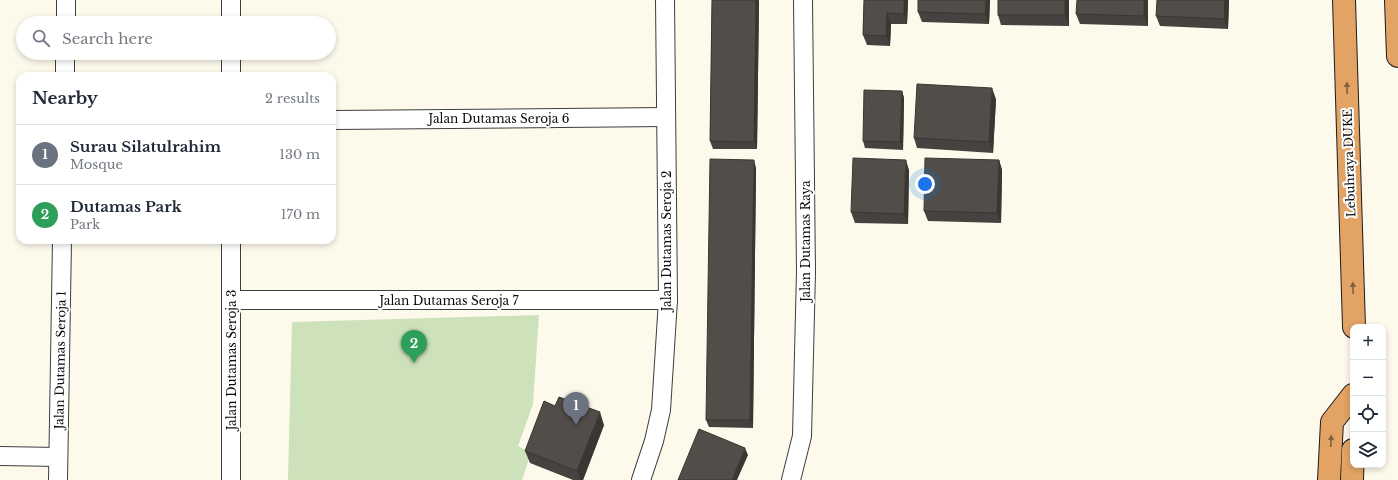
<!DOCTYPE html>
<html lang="en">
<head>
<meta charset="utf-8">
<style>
  :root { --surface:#fff; --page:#f2f2f3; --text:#1f2937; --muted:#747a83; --line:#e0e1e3; --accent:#ea580c }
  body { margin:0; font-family:"Libre Baskerville",serif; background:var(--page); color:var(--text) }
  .controls { position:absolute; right:12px; bottom:12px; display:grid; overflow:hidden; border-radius:8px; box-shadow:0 2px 6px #0003 }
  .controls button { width:36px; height:36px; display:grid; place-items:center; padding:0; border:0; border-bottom:1px solid var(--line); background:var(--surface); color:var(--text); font:20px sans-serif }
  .you { position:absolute; left:925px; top:184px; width:14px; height:14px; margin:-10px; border:3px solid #fff; border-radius:50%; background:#1a73e8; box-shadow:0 0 0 6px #1a73e833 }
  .badge { display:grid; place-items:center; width:26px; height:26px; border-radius:50%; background:var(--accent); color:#fff; font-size:13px; font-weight:700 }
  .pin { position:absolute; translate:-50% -33px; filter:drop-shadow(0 1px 2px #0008) }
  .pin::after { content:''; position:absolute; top:21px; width:14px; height:12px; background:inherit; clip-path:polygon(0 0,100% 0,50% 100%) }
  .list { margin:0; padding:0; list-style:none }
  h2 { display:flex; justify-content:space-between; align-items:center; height:52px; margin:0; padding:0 16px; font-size:17px }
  h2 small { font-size:13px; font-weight:400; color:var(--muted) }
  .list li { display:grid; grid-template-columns:26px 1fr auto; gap:12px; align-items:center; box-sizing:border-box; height:60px; padding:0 16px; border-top:1px solid var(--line) }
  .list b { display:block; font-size:15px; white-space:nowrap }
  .list p { margin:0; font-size:13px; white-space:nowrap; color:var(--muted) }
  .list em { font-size:13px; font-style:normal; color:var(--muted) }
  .icon { flex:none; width:22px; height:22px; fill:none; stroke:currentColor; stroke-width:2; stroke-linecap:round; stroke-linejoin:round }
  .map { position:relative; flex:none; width:1398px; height:480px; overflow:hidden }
  .search { position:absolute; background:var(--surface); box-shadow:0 2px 6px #0003; left:16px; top:16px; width:320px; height:44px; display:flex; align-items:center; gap:10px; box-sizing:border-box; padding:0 14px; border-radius:22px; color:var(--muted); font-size:15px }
  .panel { position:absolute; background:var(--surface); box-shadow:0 2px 6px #0003; left:16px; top:72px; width:320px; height:172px; border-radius:12px }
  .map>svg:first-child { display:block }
</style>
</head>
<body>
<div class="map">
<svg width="1398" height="480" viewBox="0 0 1398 480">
  <rect width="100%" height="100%" fill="#fdfaec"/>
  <polygon fill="#cde2ba" points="539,315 533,404 518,446 531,453 522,480 288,480 292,322"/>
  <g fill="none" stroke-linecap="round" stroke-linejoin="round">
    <defs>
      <g id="minor">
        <polyline points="231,0 231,23"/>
        <polyline points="66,23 66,0"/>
        <polyline points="231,53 231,76"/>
        <polyline points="65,76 65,53"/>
        <polyline points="332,120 666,117"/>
        <polyline points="231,300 668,300"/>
        <polyline points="0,456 58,457"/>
        <polyline points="58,480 62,240"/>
        <polyline points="231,480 231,240"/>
        <polyline points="641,480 654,441 661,410 668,300 665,0"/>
        <polyline points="791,480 802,436 806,272 803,0"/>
      </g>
      <g id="motorway">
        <polyline points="1344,0 1354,327"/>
        <polyline points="1396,0 1398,56"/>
        <polyline points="1329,480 1332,422 1353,395"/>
        <polyline points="1352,480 1353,450"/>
      </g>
    </defs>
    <use href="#minor" stroke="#3e3e3e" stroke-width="20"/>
    <use href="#motorway" stroke="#1c1c1c" stroke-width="24"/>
    <use href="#minor" stroke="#fff" stroke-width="18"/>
    <use href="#motorway" stroke="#e2a364" stroke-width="22"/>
  </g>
  <g fill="#47423f">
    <polygon points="712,0 759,0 757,149 713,149 710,141"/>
    <polygon points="864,0 908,0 907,24 891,24 890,46 867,45 863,35"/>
    <polygon points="990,0 989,24 922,22 918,12"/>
    <polygon points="998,0 1069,0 1069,26 1001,25 998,15"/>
    <polygon points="1148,0 1148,26 1080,24 1076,14"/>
    <polygon points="1229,0 1228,29 1160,26 1156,16"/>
    <polygon points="902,91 904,98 903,150 865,148 863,141"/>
    <polygon points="996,99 993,153 917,148 914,138"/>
    <polygon points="999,160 1002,170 1001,223 928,221 924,211"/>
    <polygon points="756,168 753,428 709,427 706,420"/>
    <polygon points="909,170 908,224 855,223 851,212"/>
    <polygon points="604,425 583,480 573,480 530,463 525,451"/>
  </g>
  <g fill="#393633">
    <polygon points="756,0 759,0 757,149 754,142"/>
    <polygon points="904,0 908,0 907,24 904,14"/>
    <polygon points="986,0 990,0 989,24 985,14"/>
    <polygon points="1065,0 1069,0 1069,26 1065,15"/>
    <polygon points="1144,0 1148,0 1148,26 1144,16"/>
    <polygon points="1225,0 1229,0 1228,29 1224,19"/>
    <polygon points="887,13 891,24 890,46 886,36"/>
    <polygon points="992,88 996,99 993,153 989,142"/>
    <polygon points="902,91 904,98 903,150 900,142"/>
    <polygon points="754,160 756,168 753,428 750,420"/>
    <polygon points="906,160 909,170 908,224 904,214"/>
    <polygon points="999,160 1002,170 1001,223 997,213"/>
    <polygon points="600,412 604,425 583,480 581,480 577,471"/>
    <polygon points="745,448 748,455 737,480 732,480"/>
  </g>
  <g fill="#524d49" stroke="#393633">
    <polygon points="712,0 756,0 754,142 710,141"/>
    <polygon points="864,0 904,0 904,14 887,13 886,36 863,35"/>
    <polygon points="918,0 986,0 985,14 918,12"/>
    <rect x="998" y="0" width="67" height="15"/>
    <polygon points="1077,0 1144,0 1144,16 1076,14"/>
    <polygon points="1157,0 1225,0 1224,19 1156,16"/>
    <polygon points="917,84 992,88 989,142 914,138"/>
    <polygon points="864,90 902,91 900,142 863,141"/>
    <polygon points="853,158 906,160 904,214 851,212"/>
    <polygon points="925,158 999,160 997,213 924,211"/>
    <polygon points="710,159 754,160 750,420 706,420"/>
    <polygon points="559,397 600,412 577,471 525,451 544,401 555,406"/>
    <polygon points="699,429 745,448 732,480 678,480"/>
  </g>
  <defs><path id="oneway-solid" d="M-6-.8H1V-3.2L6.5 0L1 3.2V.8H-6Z"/></defs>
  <g fill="#815f3c">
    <use href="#oneway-solid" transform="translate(1347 88) rotate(-92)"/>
    <use href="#oneway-solid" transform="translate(1353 288) rotate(-92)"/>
    <use href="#oneway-solid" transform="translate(1331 441) rotate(-87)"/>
  </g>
  <g text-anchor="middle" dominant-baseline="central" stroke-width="4" stroke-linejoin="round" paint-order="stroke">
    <g font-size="12" fill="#0b0b0b" stroke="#fff">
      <text x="499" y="118">Jalan Dutamas Seroja 6</text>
      <text transform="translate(1349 163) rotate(-92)">Lebuhraya DUKE</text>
      <text transform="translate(666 241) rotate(-90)">Jalan Dutamas Seroja 2</text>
      <text transform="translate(805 241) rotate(-90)">Jalan Dutamas Raya</text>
      <text x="449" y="300">Jalan Dutamas Seroja 7</text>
      <text transform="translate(60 360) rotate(-89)">Jalan Dutamas Seroja 1</text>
      <text transform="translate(231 360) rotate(-90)">Jalan Dutamas Seroja 3</text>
    </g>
  </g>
</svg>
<div class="controls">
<button>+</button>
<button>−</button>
<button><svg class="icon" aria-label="locate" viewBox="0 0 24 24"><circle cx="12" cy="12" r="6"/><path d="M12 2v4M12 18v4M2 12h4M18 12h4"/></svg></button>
<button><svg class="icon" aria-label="layers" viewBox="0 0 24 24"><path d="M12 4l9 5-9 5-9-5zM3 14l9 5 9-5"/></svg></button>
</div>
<div class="you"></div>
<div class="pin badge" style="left:576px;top:425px;background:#6b7280">1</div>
<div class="pin badge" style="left:414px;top:363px;background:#2e9e5b">2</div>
<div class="search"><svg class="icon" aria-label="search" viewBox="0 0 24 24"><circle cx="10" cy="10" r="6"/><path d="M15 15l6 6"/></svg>Search here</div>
<section class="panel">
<h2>Nearby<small>2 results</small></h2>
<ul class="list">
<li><span class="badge" style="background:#6b7280">1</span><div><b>Surau Silatulrahim</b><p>Mosque</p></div><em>130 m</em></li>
<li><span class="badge" style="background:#2e9e5b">2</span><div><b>Dutamas Park</b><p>Park</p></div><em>170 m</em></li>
</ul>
</section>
</div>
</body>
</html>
